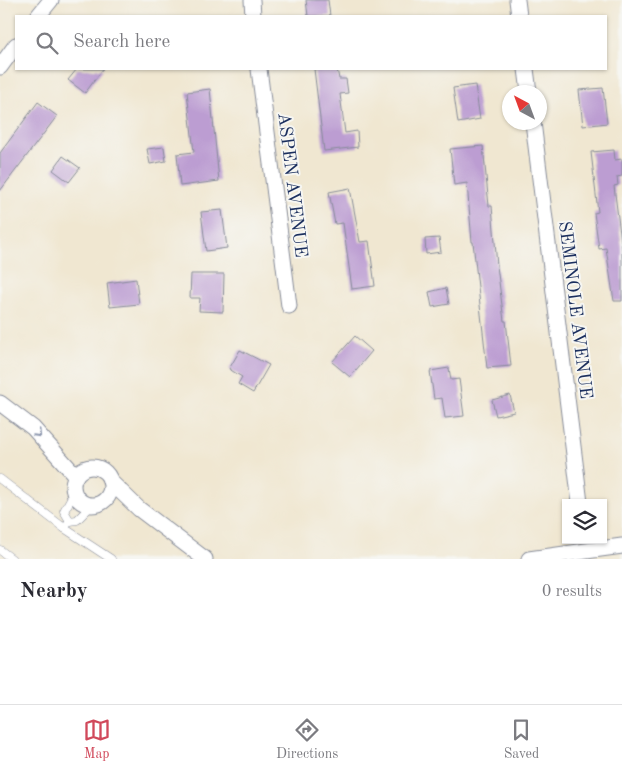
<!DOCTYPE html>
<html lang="en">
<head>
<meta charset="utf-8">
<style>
  :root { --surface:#fff; --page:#f2f2f3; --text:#2b2b33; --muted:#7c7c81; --line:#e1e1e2; --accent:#d1495b }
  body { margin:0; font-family:"Old Standard TT",serif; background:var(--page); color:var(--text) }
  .controls { position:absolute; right:15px; bottom:15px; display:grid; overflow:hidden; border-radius:0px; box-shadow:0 1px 4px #0004 }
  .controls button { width:45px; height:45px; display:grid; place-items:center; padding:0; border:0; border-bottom:1px solid var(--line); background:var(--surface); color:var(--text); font:25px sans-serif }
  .compass { position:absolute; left:502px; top:85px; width:45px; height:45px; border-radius:50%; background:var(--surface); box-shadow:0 1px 4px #0004; rotate:319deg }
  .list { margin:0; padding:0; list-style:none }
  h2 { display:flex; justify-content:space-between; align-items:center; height:65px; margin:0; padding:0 20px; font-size:21px }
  h2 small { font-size:16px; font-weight:400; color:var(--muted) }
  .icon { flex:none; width:28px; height:28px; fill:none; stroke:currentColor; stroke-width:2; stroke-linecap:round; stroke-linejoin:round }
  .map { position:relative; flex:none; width:622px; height:559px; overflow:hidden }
  .search { position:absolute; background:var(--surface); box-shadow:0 1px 4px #0004; left:15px; right:15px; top:15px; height:55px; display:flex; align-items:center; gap:12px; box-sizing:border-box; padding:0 18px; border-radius:0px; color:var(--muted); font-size:19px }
  .sheet { height:145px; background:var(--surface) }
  nav { display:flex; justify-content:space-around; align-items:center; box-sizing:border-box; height:70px; border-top:1px solid var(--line); background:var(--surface); font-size:14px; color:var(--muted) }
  nav a { display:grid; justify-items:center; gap:2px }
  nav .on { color:var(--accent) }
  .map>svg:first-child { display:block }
</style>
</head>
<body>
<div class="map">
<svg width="622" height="559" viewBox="0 0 622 559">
  <rect width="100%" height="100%" fill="#f6f6f2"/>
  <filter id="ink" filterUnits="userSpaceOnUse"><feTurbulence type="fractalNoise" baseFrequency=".02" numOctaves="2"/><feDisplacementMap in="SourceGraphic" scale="10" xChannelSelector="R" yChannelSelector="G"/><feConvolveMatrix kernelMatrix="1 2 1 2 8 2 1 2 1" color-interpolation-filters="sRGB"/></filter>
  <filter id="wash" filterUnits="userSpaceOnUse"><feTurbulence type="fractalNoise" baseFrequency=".0096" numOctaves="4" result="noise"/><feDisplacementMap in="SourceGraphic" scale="20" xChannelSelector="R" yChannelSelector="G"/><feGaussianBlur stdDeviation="1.12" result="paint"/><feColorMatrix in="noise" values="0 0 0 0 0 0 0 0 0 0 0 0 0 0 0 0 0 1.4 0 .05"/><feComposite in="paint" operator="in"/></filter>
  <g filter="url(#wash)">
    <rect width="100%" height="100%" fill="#f0e7d1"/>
    <g id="blocks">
      <g fill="#bc9dd2">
        <polygon points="306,0 328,0 330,16 308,16"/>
        <polygon points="77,69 103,69 85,93 68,80"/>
        <polygon points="314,69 337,69 339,79 346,79 348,93 340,94 345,133 357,131 358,147 324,151"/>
        <polygon points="475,85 480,119 458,123 453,88"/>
        <polygon points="603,88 607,123 583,126 579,90"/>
        <polygon points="210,89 219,181 180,186 177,154 194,152 187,92"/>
        <polygon points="38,102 57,116 0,191 0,153"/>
        <polygon points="483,146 489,206 492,206 497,266 504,321 506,321 511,366 487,368 473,242 472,242 467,183 454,185 450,149"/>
        <polygon points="164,147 166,161 150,164 147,149"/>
        <polygon points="614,150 615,160 622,159 622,176 617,177 618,185 614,186 622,249 622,301 614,301 606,248 599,249 594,213 598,212 591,152"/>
        <polygon points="63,156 80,168 69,182 53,170"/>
        <polygon points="350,188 360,242 369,241 375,286 352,289 343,223 335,224 329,192"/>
        <polygon points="222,210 227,248 206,251 201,212"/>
        <polygon points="439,238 441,252 426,254 425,239"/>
        <polygon points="191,274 224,274 223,312 199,311 200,298 190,298"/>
        <polygon points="136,279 139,304 110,307 107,283"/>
        <polygon points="446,288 449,304 432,307 429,292"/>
        <polygon points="355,336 372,351 350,377 332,362"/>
        <polygon points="240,350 269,365 253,393 238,384 242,377 229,369"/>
        <polygon points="449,368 451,380 459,379 464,416 445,418 442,398 434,399 430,371"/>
        <polygon points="510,395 514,412 496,416 492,400"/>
      </g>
    </g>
  </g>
  <g filter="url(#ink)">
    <use href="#blocks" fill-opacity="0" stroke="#868b98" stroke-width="1"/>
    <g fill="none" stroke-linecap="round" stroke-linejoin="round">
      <defs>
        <g id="service">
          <polyline points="0,479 64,528 111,559"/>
          <polyline points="70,521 64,511 74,493"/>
          <polyline points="64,528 70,521 77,520 92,505"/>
          <polyline points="0,550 12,559"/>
        </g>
        <g id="minor">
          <polyline points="252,0 253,16"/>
          <polyline points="517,0 519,16"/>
          <polyline points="38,16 51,0"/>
          <polyline points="0,67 16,45"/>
          <polyline points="259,69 289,306"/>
          <polyline points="526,69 529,92"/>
          <polyline points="533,122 580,503"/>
          <polyline points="0,403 33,428 76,476"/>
          <circle cx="92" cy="486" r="19"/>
          <polyline points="110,481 139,509 205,559"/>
          <polyline points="529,559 622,546"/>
        </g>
      </defs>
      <use href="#service" stroke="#868b98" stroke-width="9"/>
      <use href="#minor" stroke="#868b98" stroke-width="17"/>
      <use href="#service" stroke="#fff" stroke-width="8"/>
      <use href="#minor" stroke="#fff" stroke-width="15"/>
    </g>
    <defs><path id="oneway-chevron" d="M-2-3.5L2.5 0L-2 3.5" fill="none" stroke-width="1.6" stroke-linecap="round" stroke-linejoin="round" transform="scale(1.25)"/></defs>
    <use stroke="#8d97ae" href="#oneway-chevron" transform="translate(38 434) rotate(46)"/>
  </g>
  <g text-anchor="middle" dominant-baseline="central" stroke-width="4" stroke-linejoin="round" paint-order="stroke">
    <g font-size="18" fill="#1b2f5e" stroke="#f6f6f2">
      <text transform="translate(292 185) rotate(83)">ASPEN AVENUE</text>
      <text transform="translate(575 310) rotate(83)">SEMINOLE AVENUE</text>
    </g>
  </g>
</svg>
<div class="controls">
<button><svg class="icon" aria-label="layers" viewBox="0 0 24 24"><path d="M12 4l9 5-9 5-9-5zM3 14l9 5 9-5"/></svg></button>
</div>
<svg class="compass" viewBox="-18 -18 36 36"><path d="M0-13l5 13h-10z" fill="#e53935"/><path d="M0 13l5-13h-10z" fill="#7c7c81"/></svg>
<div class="search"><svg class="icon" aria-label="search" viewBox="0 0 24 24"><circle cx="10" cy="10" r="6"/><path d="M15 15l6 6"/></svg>Search here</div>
</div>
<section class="sheet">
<h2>Nearby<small>0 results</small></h2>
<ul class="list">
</ul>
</section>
<nav>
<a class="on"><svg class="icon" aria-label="map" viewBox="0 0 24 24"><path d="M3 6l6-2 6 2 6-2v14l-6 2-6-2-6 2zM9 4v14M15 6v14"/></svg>Map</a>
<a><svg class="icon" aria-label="directions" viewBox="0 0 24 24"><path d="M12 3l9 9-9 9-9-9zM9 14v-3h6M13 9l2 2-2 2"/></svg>Directions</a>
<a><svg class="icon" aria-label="saved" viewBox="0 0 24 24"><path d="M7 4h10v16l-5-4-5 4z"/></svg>Saved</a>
</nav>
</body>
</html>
